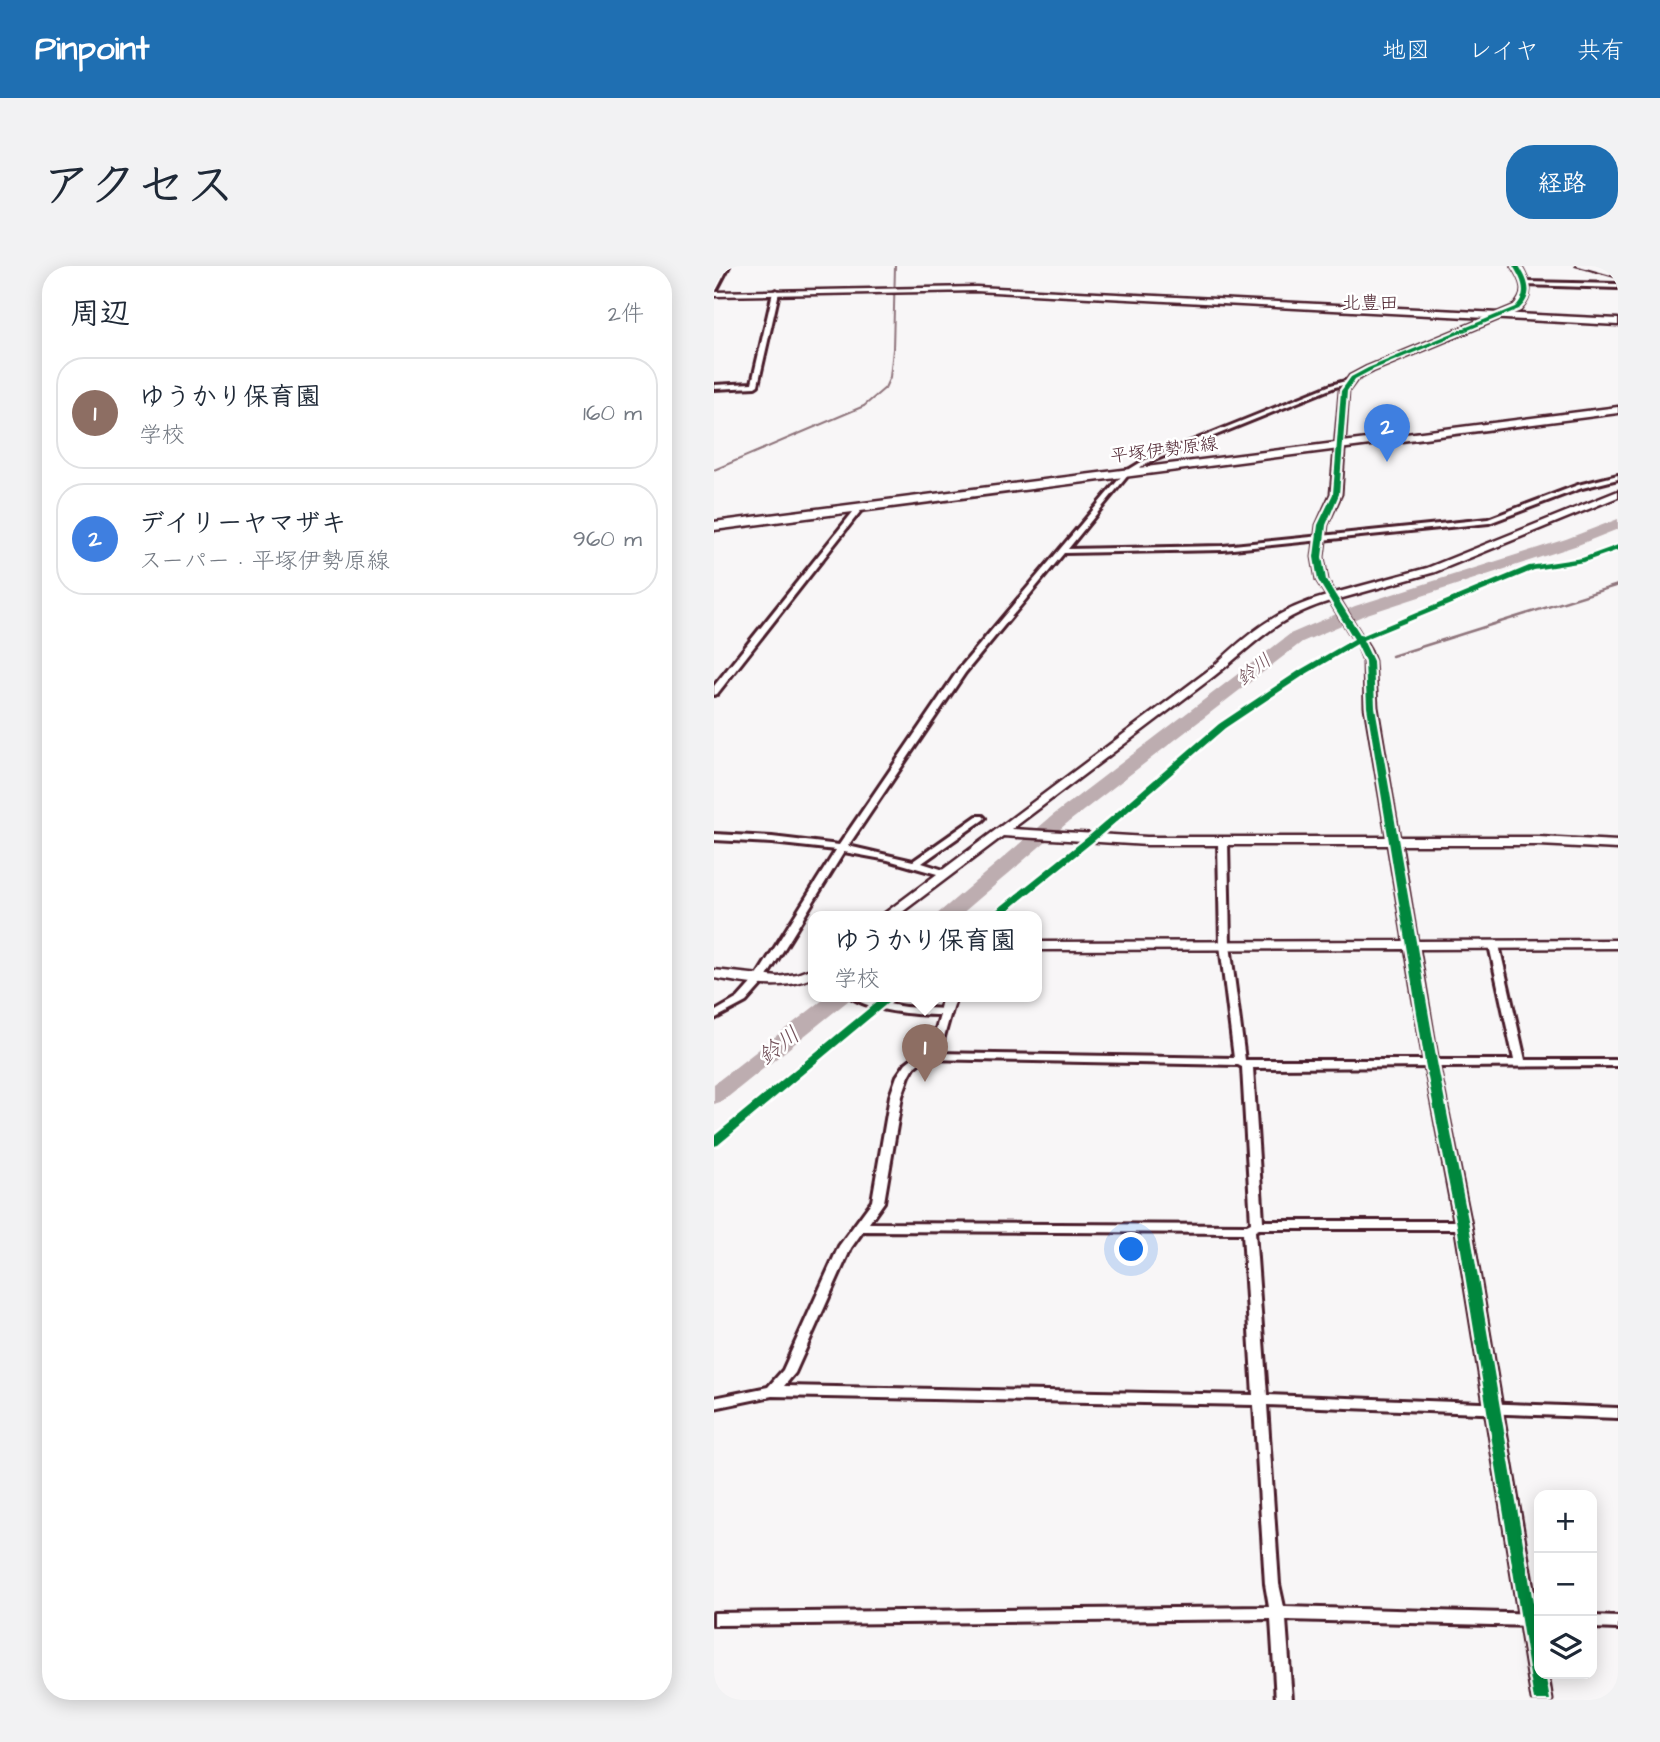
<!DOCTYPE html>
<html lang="ja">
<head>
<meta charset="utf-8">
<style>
  :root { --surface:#fff; --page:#f2f2f3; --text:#1f2937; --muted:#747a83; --line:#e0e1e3; --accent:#1f6fb2 }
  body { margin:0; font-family:"Architects Daughter","Klee One",sans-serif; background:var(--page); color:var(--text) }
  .controls { position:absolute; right:21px; bottom:21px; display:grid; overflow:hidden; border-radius:14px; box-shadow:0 4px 18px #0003 }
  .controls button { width:63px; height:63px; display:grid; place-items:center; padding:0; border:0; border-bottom:2px solid var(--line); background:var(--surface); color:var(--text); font:35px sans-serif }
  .you { position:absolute; left:418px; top:984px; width:24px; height:24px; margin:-18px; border:5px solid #fff; border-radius:50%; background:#1a73e8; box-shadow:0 0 0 10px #1a73e833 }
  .badge { display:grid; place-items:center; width:46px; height:46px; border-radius:50%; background:var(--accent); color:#fff; font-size:23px; font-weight:700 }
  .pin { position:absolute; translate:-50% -58px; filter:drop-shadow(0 2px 4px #0008) }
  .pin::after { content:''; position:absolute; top:37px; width:24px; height:21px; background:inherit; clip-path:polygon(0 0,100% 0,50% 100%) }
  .popup { position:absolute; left:94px; top:645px; width:234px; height:91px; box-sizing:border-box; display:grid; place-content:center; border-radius:14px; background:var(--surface); filter:drop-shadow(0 2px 5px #0005); font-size:23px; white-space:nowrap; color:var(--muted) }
  .popup b { font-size:26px; color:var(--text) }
  .popup::after { content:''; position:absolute; left:50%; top:100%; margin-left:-14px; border:14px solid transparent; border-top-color:var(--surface) }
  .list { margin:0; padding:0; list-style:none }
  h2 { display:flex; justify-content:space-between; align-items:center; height:91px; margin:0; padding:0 28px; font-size:30px }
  h2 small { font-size:23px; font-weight:400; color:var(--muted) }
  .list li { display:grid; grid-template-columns:46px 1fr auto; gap:21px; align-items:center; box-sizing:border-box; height:112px; margin:0 14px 14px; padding:0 14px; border:2px solid var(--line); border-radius:28px }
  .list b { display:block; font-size:26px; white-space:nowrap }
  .list p { margin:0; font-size:23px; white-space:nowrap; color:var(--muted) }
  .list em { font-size:23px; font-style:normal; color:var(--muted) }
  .icon { flex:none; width:38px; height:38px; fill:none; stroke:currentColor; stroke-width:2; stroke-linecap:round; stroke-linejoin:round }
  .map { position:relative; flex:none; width:904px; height:1434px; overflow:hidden; border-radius:28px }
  header { display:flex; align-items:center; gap:42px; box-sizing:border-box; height:98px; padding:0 35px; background:var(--accent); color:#fff }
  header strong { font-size:33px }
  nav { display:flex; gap:38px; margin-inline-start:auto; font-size:24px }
  .intro { display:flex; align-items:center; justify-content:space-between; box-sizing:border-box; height:168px; padding:0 42px }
  h1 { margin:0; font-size:49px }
  .button { padding:18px 32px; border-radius:28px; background:var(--accent); color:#fff; font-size:24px; font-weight:700 }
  main { display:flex; gap:42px; padding:0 42px }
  aside { flex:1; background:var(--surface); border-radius:28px; box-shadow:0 4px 18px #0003 }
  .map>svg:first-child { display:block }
</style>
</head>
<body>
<header>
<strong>Pinpoint</strong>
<nav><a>地図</a><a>レイヤ</a><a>共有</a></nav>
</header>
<div class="intro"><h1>アクセス</h1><a class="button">経路</a></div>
<main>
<aside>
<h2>周辺<small>2件</small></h2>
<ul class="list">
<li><span class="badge" style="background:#8d6e63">1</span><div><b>ゆうかり保育園</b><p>学校</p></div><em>160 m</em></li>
<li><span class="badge" style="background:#3f7fe0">2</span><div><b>デイリーヤマザキ</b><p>スーパー · 平塚伊勢原線</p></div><em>960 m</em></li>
</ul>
</aside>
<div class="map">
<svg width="904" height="1434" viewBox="0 0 904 1434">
  <rect width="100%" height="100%" fill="#f8f6f7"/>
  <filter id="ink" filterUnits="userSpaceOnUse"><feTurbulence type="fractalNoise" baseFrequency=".0143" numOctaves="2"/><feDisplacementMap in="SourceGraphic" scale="14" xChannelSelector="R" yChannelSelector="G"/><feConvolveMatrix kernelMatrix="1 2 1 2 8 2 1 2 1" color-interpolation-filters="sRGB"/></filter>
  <g filter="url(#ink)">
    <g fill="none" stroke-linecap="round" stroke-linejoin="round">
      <polyline stroke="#8f747b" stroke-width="2" points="0,204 150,140 171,122 176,111 179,83 181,0"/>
      <polyline stroke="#8f747b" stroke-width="2.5" points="678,390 904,319"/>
      <g fill="#bdadb0" fill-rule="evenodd">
        <polygon points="904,253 904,263 864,279 653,348 588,376 352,558 245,650 221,650 338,550 576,368 641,340 852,273"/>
        <polygon points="114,730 140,730 9,835 0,838 0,818"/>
      </g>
      <defs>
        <g id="minor">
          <polygon points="9,0 15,0 3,23 0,25 0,18"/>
          <polygon points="812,16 904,18 904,22 810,19"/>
          <polygon points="62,24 65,26 44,119 41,121 0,123 0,119 38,117 59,26"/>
          <polygon points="635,114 638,116 637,117 621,121 433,197 415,208 354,283 509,280 774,253 864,219 904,209 904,213 868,222 775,257 509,284 350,287 251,407 134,580 199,595 263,550 269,550 271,552 269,554 208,597 233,605 235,607 233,609 230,610 174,594 130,586 49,717 32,736 0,753 0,746 24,732 41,713 122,584 58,577 0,574 0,568 58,571 125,579 245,403 411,206 429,195 617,119"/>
          <polygon points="143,241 149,242 3,428 0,429 0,420"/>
          <path d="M509,573L514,576L516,679L531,794H800L775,679L780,676L785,679L811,794H904V800L539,802L549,955H749L753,956L755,959L753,962L749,963H545L541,965L553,1129L904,1142V1152L553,1139L565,1318L570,1341L825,1348V1360L572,1354L578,1434H562L557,1353L0,1359V1347L555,1341L551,1318L540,1139L58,1130L0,1142V1132L54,1121L69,1104L125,980L158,935L176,830L183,810L192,797L218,777L226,749C199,749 157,745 135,730C153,730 167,737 185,740C202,743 219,741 236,744L237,746L228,778L219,787L520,792L506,679L504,576ZM210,793L524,799L528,801L537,957L533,959L155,957L170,936L188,830L195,810L200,801ZM149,965L529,967L539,1129L70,1120L81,1107L137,982Z"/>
          <polygon points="878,1350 904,1351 904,1363 878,1362"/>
        </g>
        <g id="tertiary">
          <path d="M798,0H806C816,16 820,29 806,44L659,105L642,114L634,125L627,228L613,259L609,291L613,314L621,327L713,302L904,225V231L721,306L625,333L655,382L660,395L663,441L685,571H825L904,575V583L825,579H687L703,675L904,674V682L705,683L724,796L757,959L825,1357V1408H834L838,1434H818L741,959L710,796L691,683L323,684V676L690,675L674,579H433L289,570L183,650H167L499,401C535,366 564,343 613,330L603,314L599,291L603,259L617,228L626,125L636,110L653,101L800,40C814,27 807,14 798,0ZM616,335L645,382L650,395L651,441L673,571H433L298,563C362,514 427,466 491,417C537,383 558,352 616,335Z"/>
          <path d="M99,702V711C68,726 32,717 0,712V704L64,711L83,708Z"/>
          <polygon points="229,730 243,730 237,749 227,749 225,746"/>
        </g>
        <polygon id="secondary" points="262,21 904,53 904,59 262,25 0,30 0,26"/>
        <polygon id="primary" points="904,141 904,147 0,264 0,256"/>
      </defs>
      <use href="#minor" stroke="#4a1f2b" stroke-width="6"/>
      <use href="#tertiary" stroke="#4a1f2b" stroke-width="5"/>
      <use href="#secondary" stroke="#4a1f2b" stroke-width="5"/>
      <use href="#primary" stroke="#4a1f2b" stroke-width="5"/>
      <use href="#minor" fill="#fff" fill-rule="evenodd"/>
      <use href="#tertiary" fill="#fff" fill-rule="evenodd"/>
      <use href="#secondary" fill="#fff" fill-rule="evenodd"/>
      <use href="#primary" fill="#fff" fill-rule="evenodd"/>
      <polyline stroke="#4a1f2b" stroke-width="2" points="861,0 904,12"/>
      <defs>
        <g id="cycleway">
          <path d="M799,0H805C815,16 820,29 805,43L658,104L641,113L633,125L625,228L612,259L608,291L612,314L647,370L815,300L868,292L904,279V284L870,296L820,304L649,374L659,395L661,441L723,796L755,959L825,1372V1408H831L836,1434H820L743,959L711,796L653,441L651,395L643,378L592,408L511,462L381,574L287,650H275L375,570L505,458L586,404L640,373L604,314L600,291L604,259L619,228L627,125L637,111L654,102L801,41C815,27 808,14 799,0Z"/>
          <polygon points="170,730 182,730 4,879 0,880 0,870"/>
        </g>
      </defs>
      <use href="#cycleway" stroke="#fff" stroke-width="5"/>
      <use href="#cycleway" fill="#00873e" fill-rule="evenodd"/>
    </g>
  </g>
  <g text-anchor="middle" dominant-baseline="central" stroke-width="5" stroke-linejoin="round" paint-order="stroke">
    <g font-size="18" fill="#4a1f2b" stroke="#fff">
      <text transform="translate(450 184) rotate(-7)">平塚伊勢原線</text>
    </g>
    <g font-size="19" fill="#4a1f2b" stroke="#fff">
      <text x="656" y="37">北豊田</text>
    </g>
    <g font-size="19" font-style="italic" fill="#72515a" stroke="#fff">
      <text transform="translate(540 404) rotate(-38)">鈴川</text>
    </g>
    <g font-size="23" font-style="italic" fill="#72515a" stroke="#fff">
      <text transform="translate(65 780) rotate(-38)">鈴川</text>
    </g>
  </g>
</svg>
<div class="controls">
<button>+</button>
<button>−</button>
<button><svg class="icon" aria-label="layers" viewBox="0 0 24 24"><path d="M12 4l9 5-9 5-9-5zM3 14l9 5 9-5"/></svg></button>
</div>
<div class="you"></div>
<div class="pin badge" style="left:211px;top:816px;background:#8d6e63">1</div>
<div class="popup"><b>ゆうかり保育園</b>学校</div>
<div class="pin badge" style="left:673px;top:196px;background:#3f7fe0">2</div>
</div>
</main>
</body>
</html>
